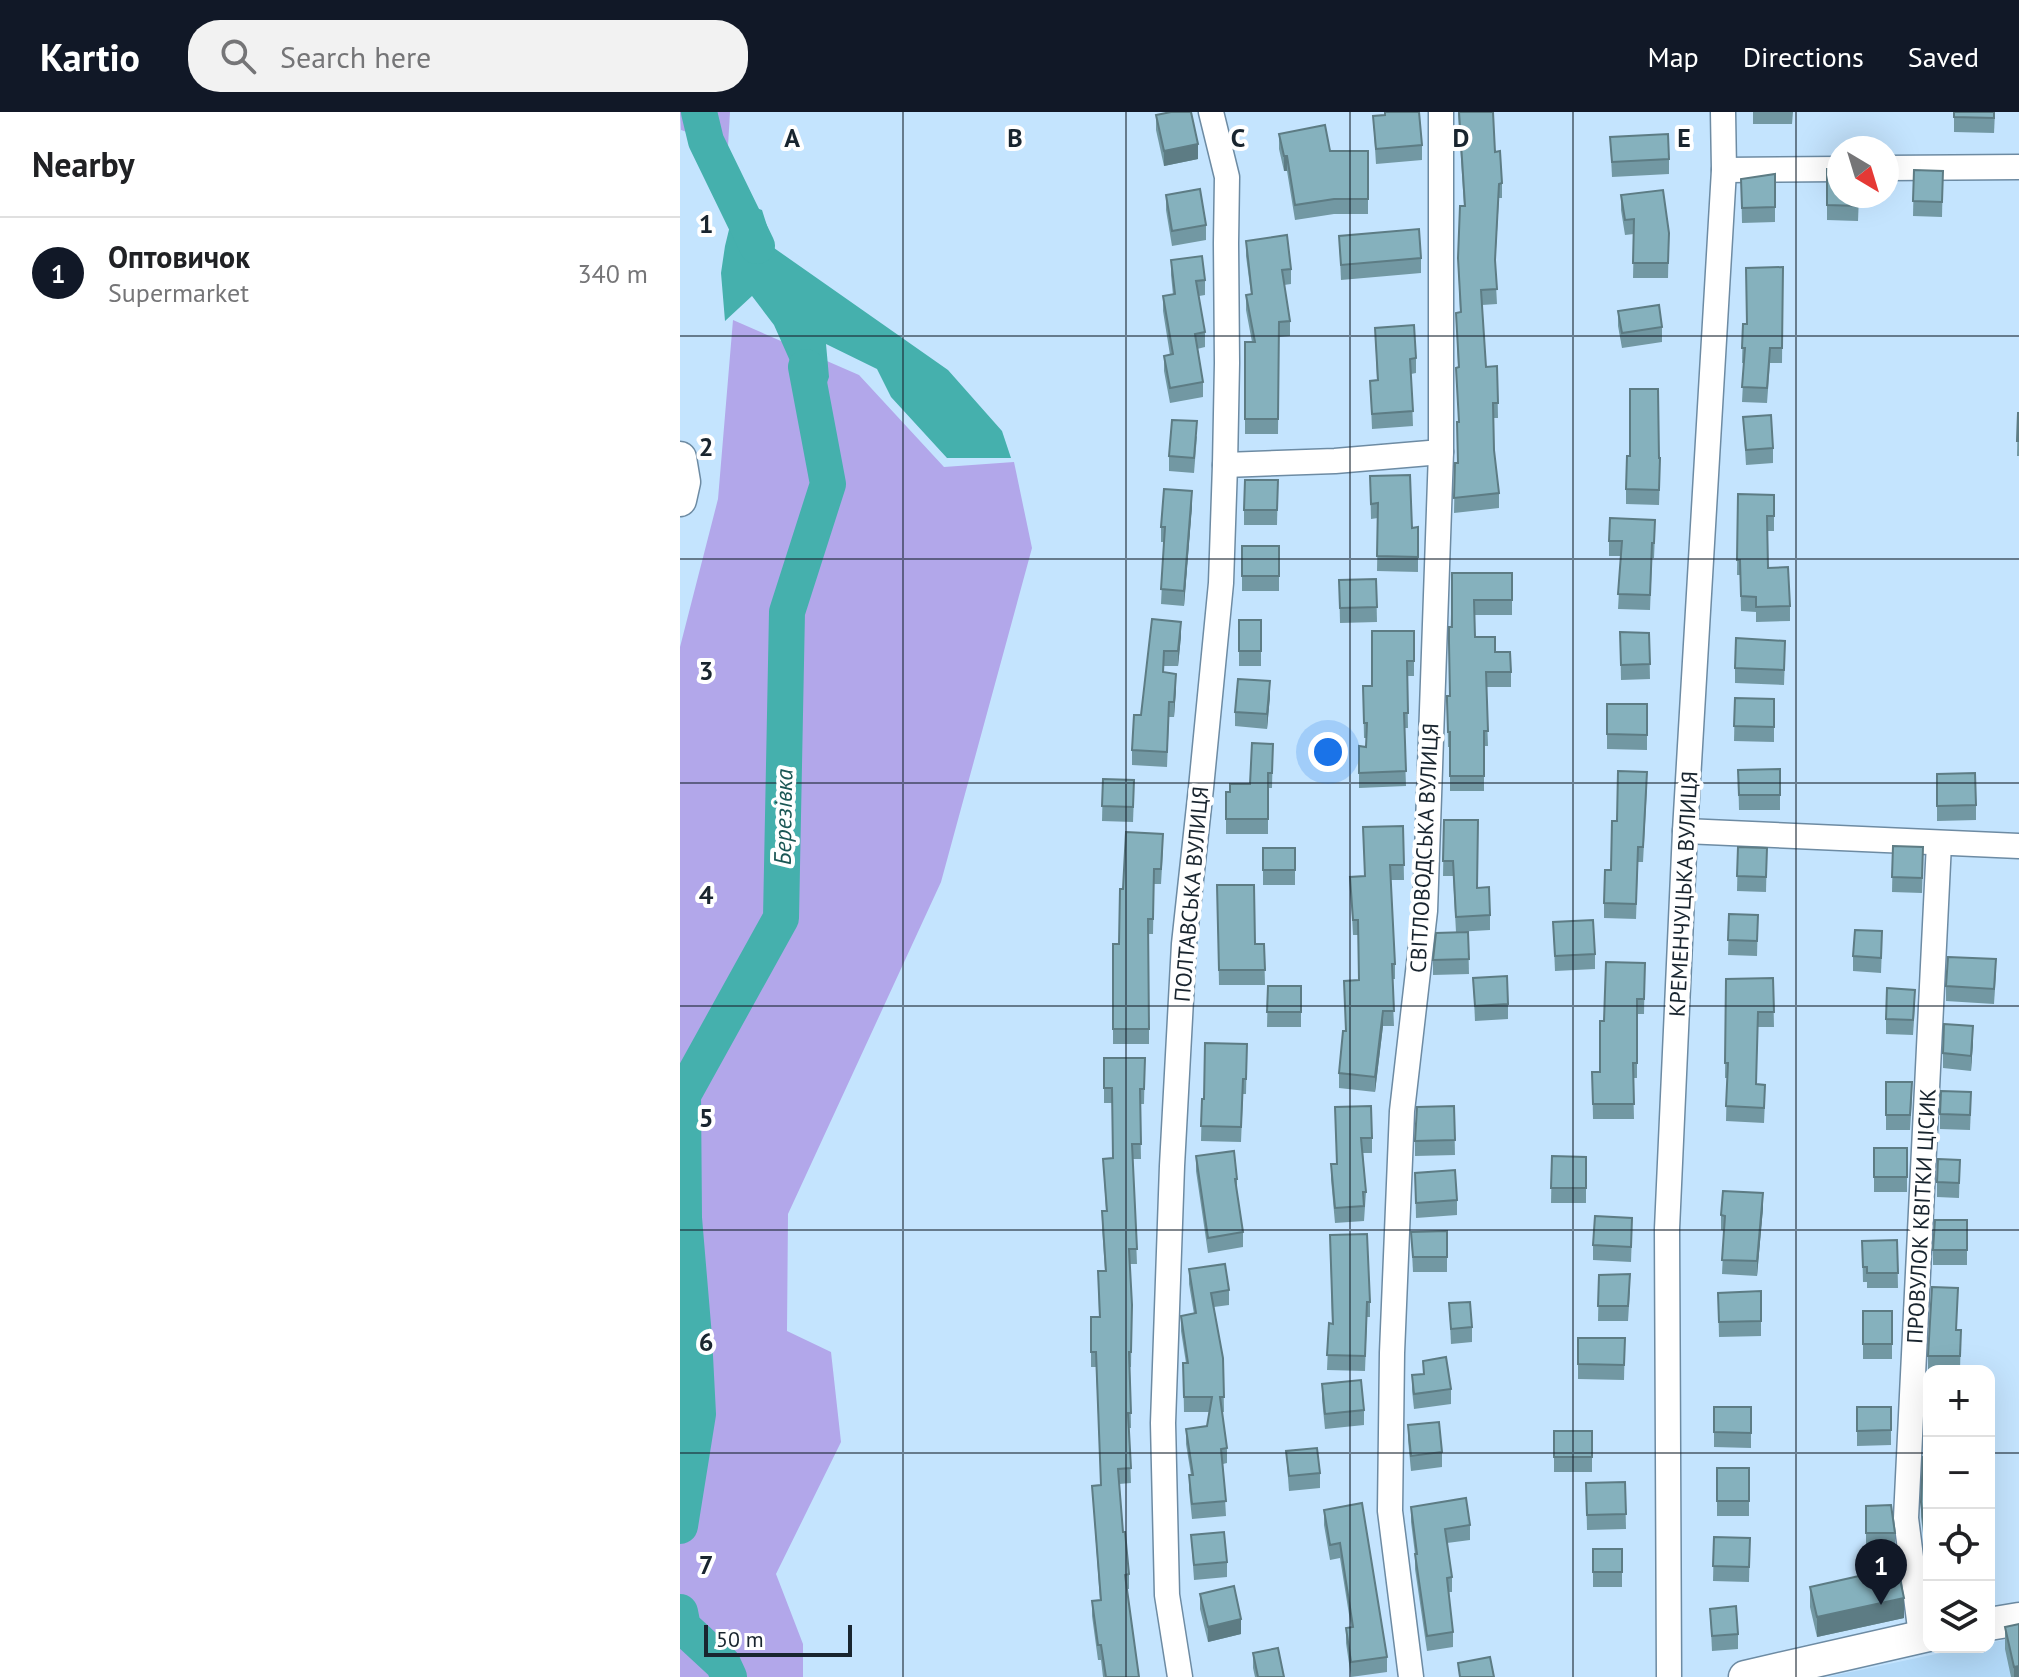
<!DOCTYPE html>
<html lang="en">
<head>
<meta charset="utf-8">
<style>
  :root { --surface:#fff; --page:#f2f2f2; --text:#202124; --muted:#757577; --line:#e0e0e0; --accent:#111827 }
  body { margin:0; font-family:"PT Sans",sans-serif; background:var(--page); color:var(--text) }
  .controls { position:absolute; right:24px; bottom:24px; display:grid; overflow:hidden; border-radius:16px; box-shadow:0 8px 32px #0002 }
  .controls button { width:72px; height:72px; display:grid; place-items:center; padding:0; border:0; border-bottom:2px solid var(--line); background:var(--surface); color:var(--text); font:40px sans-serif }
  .compass { position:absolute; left:1147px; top:24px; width:72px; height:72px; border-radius:50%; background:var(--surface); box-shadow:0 8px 32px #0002; rotate:142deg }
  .scale { position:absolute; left:24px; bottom:20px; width:148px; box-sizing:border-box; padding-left:8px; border:4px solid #19252f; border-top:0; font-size:22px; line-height:28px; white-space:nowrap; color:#19252f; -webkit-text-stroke:6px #fff; paint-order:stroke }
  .you { position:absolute; left:648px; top:640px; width:28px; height:28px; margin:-20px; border:6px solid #fff; border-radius:50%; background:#1a73e8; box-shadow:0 0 0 12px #1a73e833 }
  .badge { display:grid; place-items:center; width:52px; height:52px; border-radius:50%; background:var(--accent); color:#fff; font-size:26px; font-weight:700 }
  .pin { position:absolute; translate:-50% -66px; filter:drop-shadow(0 2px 4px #0008) }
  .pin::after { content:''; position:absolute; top:42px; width:28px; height:24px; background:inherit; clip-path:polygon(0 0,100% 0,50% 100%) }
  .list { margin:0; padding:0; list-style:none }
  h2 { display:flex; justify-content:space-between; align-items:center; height:104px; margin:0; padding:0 32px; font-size:34px }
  h2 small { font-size:26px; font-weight:400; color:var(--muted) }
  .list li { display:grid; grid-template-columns:52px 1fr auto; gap:24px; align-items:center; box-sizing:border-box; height:112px; padding:0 32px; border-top:2px solid var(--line) }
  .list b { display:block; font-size:30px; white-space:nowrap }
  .list p { margin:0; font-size:26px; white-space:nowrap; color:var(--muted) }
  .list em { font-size:26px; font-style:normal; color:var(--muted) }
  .icon { flex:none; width:44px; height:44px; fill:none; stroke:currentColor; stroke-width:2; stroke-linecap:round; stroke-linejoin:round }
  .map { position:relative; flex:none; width:1339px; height:1565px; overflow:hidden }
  header { display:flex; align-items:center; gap:48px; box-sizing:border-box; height:112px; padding:0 40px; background:var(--accent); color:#fff }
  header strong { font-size:38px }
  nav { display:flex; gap:44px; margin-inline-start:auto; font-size:28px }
  .search { width:560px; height:72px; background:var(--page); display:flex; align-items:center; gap:20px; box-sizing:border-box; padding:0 28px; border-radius:32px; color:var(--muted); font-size:30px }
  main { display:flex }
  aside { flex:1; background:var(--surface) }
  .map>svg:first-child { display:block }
</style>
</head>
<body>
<header>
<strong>Kartio</strong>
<div class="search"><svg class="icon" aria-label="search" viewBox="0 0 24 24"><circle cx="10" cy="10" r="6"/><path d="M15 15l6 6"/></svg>Search here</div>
<nav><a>Map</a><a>Directions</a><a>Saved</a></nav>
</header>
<main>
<aside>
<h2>Nearby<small></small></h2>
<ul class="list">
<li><span class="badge">1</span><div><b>Оптовичок</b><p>Supermarket</p></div><em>340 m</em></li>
</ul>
</aside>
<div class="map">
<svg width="1339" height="1565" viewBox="0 0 1339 1565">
  <rect width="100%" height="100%" fill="#c4e4fe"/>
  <polygon fill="#b2d9f8" points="1339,1525 1339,1565 1147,1565 1289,1535 1309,1535 1309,1531"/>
  <g fill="#b2a7ea">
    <polygon points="0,0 50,0 48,34 1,18"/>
    <polygon points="53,208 179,263 264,355 334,350 352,436 261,770 108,1102 107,1219 151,1240 161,1330 96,1462 123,1532 123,1565 0,1565 0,535 38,387"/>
  </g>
  <polygon fill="#45b0ad" points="56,89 82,98 94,136 268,258 322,319 331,346 267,346 211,285 197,257 146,232 149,265 135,305 94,213 72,184 45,209 41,161 45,134"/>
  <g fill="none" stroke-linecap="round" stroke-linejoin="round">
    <g stroke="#45b0ad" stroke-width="36">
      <polyline points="19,0 26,29 77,134"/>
      <polyline points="0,1414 18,1302 14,1225 4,1106 3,983 101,806 107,500 148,372 126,255"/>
      <polyline points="0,1500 3,1515 43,1552 49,1565"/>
    </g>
    <defs>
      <g id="street">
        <polyline points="1207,56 1339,55"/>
        <polyline points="1044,58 1159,57"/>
        <polyline points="545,353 655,349 761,340"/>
        <polyline points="1005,719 1339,734"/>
        <polyline points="1241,1524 1226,1406 1259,731"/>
        <polyline points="500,1565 487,1483 483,1311 492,1054 504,832 521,676 541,471 545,353 547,251 546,131 547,65 531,0"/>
        <polyline points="731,1565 710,1399 712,1241 722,999 745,799 761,340 761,0"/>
        <polyline points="989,1565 987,1117 1005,719 1044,58 1043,0"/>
      </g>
      <g id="secondary">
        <polyline points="0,346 4,370 0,388"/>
        <polyline points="1309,1512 1339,1507"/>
        <polyline points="1065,1565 1249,1523"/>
      </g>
    </defs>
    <use href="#street" stroke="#6d8ba3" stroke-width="27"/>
    <use href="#secondary" stroke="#6d8ba3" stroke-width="35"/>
    <use href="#street" stroke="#fff" stroke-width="24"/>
    <use href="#secondary" stroke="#fff" stroke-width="32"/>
  </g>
  <g fill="#7298a3">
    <polygon points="778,0 813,0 815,40 822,71 822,86 819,86 815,154 817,192 802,193 806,255 817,254 818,306 813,306 814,338 819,381 819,396 774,401 775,351 778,351 778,255 776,201 780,200 778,146 784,94"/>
    <polygon points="1073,0 1113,0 1112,12 1073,12"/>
    <polygon points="1274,0 1315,0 1314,21 1274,20"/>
    <polygon points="476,3 518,47 484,54 476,18"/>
    <polygon points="705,3 742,33 742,48 696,52 693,4"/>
    <polygon points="599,22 650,39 688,39 688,102 654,102 615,108 607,59 604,59 599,37"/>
    <polygon points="930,25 989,47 989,62 932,65"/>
    <polygon points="1147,57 1179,84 1178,109 1147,108"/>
    <polygon points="1234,58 1263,59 1262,105 1233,104"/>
    <polygon points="1095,62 1095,110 1062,111 1061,67"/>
    <polygon points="486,83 526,113 526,128 492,134 486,98"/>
    <polygon points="941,83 989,121 988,166 953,166 954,122 945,123 941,98"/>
    <polygon points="659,124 741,146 741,161 661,168"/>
    <polygon points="566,129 611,157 611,172 604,173 610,209 610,224 599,225 598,322 565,322 565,230 572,230 566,198 566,183 571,182 566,144"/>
    <polygon points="491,148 525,168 525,183 519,184 525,220 525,235 517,237 523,270 523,285 490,291 484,259 484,244 490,243 483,199 483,184 493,183 491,163"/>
    <polygon points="1103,155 1102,251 1090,251 1087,291 1062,290 1064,251 1062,251 1063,212 1067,212"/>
    <polygon points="938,199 982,215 982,230 942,236 938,214"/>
    <polygon points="695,216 736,246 736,261 731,262 733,314 692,317 690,269 697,268"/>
    <polygon points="1338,301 1339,301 1339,344 1337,344"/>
    <polygon points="1063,305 1093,336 1093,351 1066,353"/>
    <polygon points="517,324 514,361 489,359 489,344"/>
    <polygon points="950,344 979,346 980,361 979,393 946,392 946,377"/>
    <polygon points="690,364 732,416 738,415 738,460 697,459 698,406 691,407"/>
    <polygon points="598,368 597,413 564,413 564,398"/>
    <polygon points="1058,382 1094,383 1094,419 1087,419 1088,456 1110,494 1110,509 1076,510 1076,500 1061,499 1060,463 1057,463"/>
    <polygon points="512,394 504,494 481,492 484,430 481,430 481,415"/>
    <polygon points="975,423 974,446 972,446 970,498 938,497 941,444 929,444 929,429"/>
    <rect x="562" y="434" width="37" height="45"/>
    <polygon points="772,461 832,461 832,503 794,503 795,525 815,540 831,560 831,575 806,575 808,634 804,634 804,679 770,679 770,635 768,635 767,584 769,584"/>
    <polygon points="696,467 697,510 660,511 659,468"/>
    <polygon points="472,507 501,524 498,554 484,554 484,560 496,576 494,605 489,605 487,655 452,653 452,638 461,603"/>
    <rect x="559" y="508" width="22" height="46"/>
    <polygon points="734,519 734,564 727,564 728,616 724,616 726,674 679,676 679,634 686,635 686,626 684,626 683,574 692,574"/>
    <polygon points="940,520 969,521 970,567 941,568"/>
    <polygon points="1105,544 1104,573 1055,571 1055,556"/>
    <polygon points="590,584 587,617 555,614 555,600"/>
    <polygon points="1055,586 1094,587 1094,630 1054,629"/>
    <polygon points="927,592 967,592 967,638 927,637"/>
    <polygon points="593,632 592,676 588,676 588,722 546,722 546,680 550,680 570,672"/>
    <polygon points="1100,657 1100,698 1059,698 1058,658"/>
    <polygon points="1257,662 1296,693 1296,708 1257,709"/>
    <polygon points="423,667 454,683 453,710 422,709"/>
    <polygon points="967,675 963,750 958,750 956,807 924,806 924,791 931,758 937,709"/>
    <polygon points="764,708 810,803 810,818 776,820 773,764 763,764"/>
    <polygon points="723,714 724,768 711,768 715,852 715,867 712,867 714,914 703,914 695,980 659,976 659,961 666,919 679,869 678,823 673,823 670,765 684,764"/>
    <polygon points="1213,734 1243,750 1242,781 1212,780"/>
    <polygon points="1058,735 1087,736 1086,780 1057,779"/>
    <rect x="583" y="736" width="32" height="37"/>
    <polygon points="483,737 481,772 474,772 473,822 469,822 469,932 433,932 433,832 439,832 443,777"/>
    <polygon points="537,774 575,832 584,832 585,873 539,873"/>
    <polygon points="1049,802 1078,803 1077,844 1048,843"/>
    <polygon points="873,810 915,842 915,857 875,859"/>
    <polygon points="788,820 789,862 753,863 753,848"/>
    <polygon points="1202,834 1201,861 1173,859 1173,844"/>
    <polygon points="965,851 964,902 957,902 957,966 953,966 954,1007 913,1007 912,960 920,960 924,909"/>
    <polygon points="1316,862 1314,892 1266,889 1266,874"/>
    <polygon points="793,866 828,892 828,907 795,909"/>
    <polygon points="1093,866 1094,915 1078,915 1076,972 1085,988 1084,1011 1046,1009 1047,966 1045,966 1046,867"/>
    <polygon points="588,874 621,874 621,915 587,915"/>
    <polygon points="1235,893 1233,923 1206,922 1206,907"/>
    <polygon points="1293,929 1291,959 1263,956 1263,941"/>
    <polygon points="567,932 566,982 563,982 561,1030 521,1029 522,987 524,987"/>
    <polygon points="424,946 465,946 464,992 460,992 461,1047 453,1047 457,1152 450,1152 452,1193 451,1255 450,1255 451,1316 449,1316 451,1371 439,1372 443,1420 449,1462 449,1477 447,1477 459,1565 423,1565 421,1548 418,1548 412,1504 412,1489 420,1489 412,1374 421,1373 416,1255 411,1255 411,1205 419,1205 418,1159 425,1159 422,1114 422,1099 426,1099 423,1047 433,1046 432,991 424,991"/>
    <polygon points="1206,970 1232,985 1230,1018 1206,1018"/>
    <polygon points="774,994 775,1043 735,1044 735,1029"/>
    <polygon points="1291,995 1290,1018 1260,1017 1260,1002"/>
    <polygon points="655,1010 692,1026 692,1041 683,1041 686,1080 684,1109 655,1111 651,1067 651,1052 657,1052"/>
    <rect x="1194" y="1036" width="33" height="44"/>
    <polygon points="516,1044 557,1067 557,1082 563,1120 563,1135 528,1141 516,1059"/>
    <polygon points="872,1044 906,1045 906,1091 871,1091"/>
    <polygon points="1280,1048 1279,1086 1257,1085 1257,1070"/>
    <polygon points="735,1061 777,1088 777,1103 736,1106"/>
    <polygon points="1083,1096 1077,1164 1042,1162 1044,1119 1041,1118 1041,1103"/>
    <polygon points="1287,1108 1287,1153 1253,1153 1253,1138"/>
    <polygon points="767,1119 767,1160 733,1160 731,1120"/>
    <polygon points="952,1121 951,1150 913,1148 913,1133"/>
    <polygon points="650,1123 690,1190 690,1205 687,1205 685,1259 647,1258 649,1211 652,1212"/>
    <polygon points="1217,1128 1218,1176 1187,1176 1187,1170 1183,1170 1182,1129"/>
    <polygon points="509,1157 549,1178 549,1193 534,1195 543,1246 544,1300 542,1300 547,1336 547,1351 543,1352 546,1404 512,1407 509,1378 509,1363 511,1363 506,1332 506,1317 527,1314 529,1300 504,1300 503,1251 506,1251 501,1219 501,1204 514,1202 509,1172"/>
    <polygon points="919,1163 950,1177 948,1209 918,1209"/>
    <polygon points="1081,1179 1081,1224 1039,1225 1038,1181"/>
    <polygon points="769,1191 792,1215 792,1230 771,1232"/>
    <rect x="1183" y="1199" width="29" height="48"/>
    <polygon points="1277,1218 1281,1218 1280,1259 1248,1259 1248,1244"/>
    <polygon points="898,1226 945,1226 944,1268 898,1267"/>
    <polygon points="732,1263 771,1277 771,1292 734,1297 732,1278"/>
    <polygon points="642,1272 684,1298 684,1313 645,1317 642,1287"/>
    <polygon points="1249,1287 1249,1330 1245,1330 1245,1315"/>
    <polygon points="1034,1295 1071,1295 1071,1336 1034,1335"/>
    <polygon points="1177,1295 1211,1295 1211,1333 1177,1334"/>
    <polygon points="728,1313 762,1340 762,1355 731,1359 728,1328"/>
    <rect x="874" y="1319" width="38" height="41"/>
    <polygon points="606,1339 640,1361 640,1376 609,1379"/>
    <polygon points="1249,1345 1249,1468 1241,1405 1241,1390"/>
    <rect x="1037" y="1356" width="32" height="48"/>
    <polygon points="945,1370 946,1417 907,1418 906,1371"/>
    <polygon points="682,1391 707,1545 707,1560 671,1565 666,1531 666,1516 671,1515 660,1446 650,1448 644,1413 644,1398"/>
    <polygon points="1186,1394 1215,1421 1215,1436 1186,1436"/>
    <polygon points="731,1395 790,1413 790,1428 767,1431 772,1465 772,1480 768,1480 773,1520 773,1535 747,1539 735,1457 735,1442 731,1410"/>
    <polygon points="511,1423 547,1450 547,1465 514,1468"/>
    <polygon points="1034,1425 1070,1426 1069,1470 1033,1469"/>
    <rect x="913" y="1437" width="29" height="38"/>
    <polygon points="1130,1475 1224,1506 1137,1525 1130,1495"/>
    <polygon points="520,1482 561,1522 528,1530 520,1497"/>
    <polygon points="1030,1497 1058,1522 1058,1537 1032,1539"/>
    <polygon points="1325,1515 1339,1565 1331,1565 1325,1537"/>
    <polygon points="573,1541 604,1565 575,1565 573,1556"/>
  </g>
  <g fill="#5d7c84">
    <polygon points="518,32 518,47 484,54 484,39"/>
    <rect x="604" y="44" width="3" height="15"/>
    <polygon points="512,379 512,394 504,494 504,479"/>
    <polygon points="501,510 501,524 498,554 498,539"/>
    <polygon points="496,562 496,576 494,605 494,590"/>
    <polygon points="590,569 590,584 587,617 587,602"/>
    <polygon points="703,899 703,914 695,980 695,965"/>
    <polygon points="1293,914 1293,929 1291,959 1291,944"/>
    <polygon points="1083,1081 1083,1096 1077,1164 1077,1149"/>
    <polygon points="1224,1486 1224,1506 1137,1525 1137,1505"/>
    <polygon points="561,1507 561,1522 528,1530 528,1515"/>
    <polygon points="1339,1554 1339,1565 1334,1565 1334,1555"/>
  </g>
  <g fill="#85b1bd" stroke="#5d7c84" stroke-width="2">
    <polygon points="491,0 511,0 518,32 484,39 476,3"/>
    <polygon points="705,0 739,0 742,33 696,37 693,4 705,3"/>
    <polygon points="779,0 813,0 815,40 820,39 822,71 819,72 815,148 817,177 801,178 806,255 817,254 818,291 813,291 814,338 819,381 774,386 775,351 778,351 777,310 779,310 776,256 779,255 776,201 781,200 778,146 780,94 785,94"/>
    <polygon points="1274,0 1314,0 1314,6 1274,5"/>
    <polygon points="645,13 650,39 688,39 688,87 654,87 615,93 607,44 604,44 599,22"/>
    <polygon points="988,22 989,47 932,50 930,25"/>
    <polygon points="1147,57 1159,58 1159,84 1178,84 1178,94 1147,93"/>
    <polygon points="1234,58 1263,59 1262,90 1233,89"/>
    <polygon points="1095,62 1095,95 1062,96 1061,67"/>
    <polygon points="520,77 526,113 492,119 486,83"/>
    <polygon points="983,78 989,121 988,151 953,151 954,107 945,108 941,83"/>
    <polygon points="739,117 741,146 661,153 659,124"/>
    <polygon points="607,123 611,157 602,158 610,209 599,210 598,307 565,307 565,230 575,230 566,183 572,182 566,129"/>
    <polygon points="522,144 525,168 516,169 525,220 515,222 523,270 490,276 484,244 493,242 483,184 495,182 491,148"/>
    <polygon points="1103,155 1102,236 1090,236 1087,276 1062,275 1065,236 1062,236 1063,212 1067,212 1066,156"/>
    <polygon points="979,193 982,215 942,221 938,199"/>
    <polygon points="734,213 736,246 730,247 733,299 692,302 690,269 698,268 695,216"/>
    <polygon points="950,277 978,277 979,346 980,346 979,378 946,377 947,344 950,344"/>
    <polygon points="1338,301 1339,301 1339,329 1337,329"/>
    <polygon points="1091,303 1093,336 1066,338 1063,305"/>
    <polygon points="492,308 517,309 514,346 489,344"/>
    <polygon points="730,363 732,416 738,415 738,445 697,444 698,391 691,392 690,364"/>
    <polygon points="565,368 598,368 597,398 564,398"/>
    <polygon points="484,377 512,379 504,479 481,477 485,415 481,415"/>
    <polygon points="1058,382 1094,383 1094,404 1087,404 1088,456 1108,455 1110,494 1076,495 1076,485 1061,484 1060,448 1057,448"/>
    <polygon points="930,406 975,408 974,431 972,431 970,483 938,482 942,429 929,429"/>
    <rect x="562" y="434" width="37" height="30"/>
    <polygon points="772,461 832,461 832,488 794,488 795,525 815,525 815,540 830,540 831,560 806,560 808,619 804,619 804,664 770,664 770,620 768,620 767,589 767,584 770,584 769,531 769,515 772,515"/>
    <polygon points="696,467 697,495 660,496 659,468"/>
    <polygon points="472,507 501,510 498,539 484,539 483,560 496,562 494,590 489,590 487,640 452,638 454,603 461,603"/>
    <rect x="559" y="508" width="22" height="31"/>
    <polygon points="692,519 734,519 734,549 727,549 728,601 724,601 726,659 679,661 679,634 686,635 687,611 684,611 683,574 692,574"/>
    <polygon points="940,520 969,521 970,552 941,553"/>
    <polygon points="1056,526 1105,529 1104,558 1055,556"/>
    <polygon points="558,567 590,569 587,602 555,600"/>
    <polygon points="1055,586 1094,587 1094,615 1054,614"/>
    <polygon points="927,592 967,592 967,623 927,622"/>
    <polygon points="572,631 593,632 592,661 588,661 588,707 546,707 546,680 550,680 550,672 570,672"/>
    <polygon points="1100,657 1100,683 1059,683 1058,658"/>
    <polygon points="938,659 967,660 963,735 958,735 956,792 924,791 925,758 931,758 932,709 937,709"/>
    <polygon points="1295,661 1296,693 1257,694 1257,662"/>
    <polygon points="423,667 454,668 453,695 422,694"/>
    <polygon points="764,708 798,708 797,776 809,775 810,803 776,805 773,749 763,749"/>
    <polygon points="723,714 724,753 710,753 715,852 712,852 714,899 703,899 695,965 659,961 663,919 666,919 664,869 679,868 678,808 673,808 670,765 685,764 683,715"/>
    <polygon points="446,720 483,722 481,757 474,757 473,807 468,807 469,917 433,917 433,832 439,832 440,777 443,777"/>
    <polygon points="1213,734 1243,735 1242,766 1212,765"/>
    <polygon points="1058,735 1087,736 1086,765 1057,764"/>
    <rect x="583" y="736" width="32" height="22"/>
    <polygon points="537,773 574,773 575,832 584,832 585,858 539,858"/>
    <polygon points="1049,802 1078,803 1077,829 1048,828"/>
    <polygon points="913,808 915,842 875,844 873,810"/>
    <polygon points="1175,818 1202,819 1201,846 1173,844"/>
    <polygon points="788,820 789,847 753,848 756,821"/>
    <polygon points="1268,845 1316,847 1314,877 1266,874"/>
    <polygon points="926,850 965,851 964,887 957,887 957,951 953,951 954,992 913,992 912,960 920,960 920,909 924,909"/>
    <polygon points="827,864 828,892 795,894 793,866"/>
    <polygon points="1093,866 1094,900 1078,900 1076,972 1085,973 1084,996 1046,994 1048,951 1045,951 1046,867"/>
    <polygon points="588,874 621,874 621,900 587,900"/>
    <polygon points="1207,876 1235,878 1233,908 1206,907"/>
    <polygon points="1264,912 1293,914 1291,944 1263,941"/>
    <polygon points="525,931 567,932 566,967 563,967 561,1015 521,1014 522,987 524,987"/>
    <polygon points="424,946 465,946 464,977 460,977 461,1032 452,1032 457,1137 449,1137 452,1193 451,1240 449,1240 451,1301 448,1301 451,1356 438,1357 443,1420 445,1420 449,1462 445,1463 459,1565 426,1565 421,1533 418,1533 412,1489 421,1488 412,1374 421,1373 416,1240 411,1240 411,1205 420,1205 418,1159 426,1159 422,1099 427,1099 423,1047 433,1046 432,976 424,976"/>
    <polygon points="1206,970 1232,970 1230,1003 1206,1003"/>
    <polygon points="1261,979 1291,980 1290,1003 1260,1002"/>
    <polygon points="691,994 692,1026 681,1026 686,1080 683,1080 684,1094 655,1096 651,1052 657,1052 655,995"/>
    <polygon points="774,994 775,1028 735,1029 737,995"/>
    <rect x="1194" y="1036" width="33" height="29"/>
    <polygon points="554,1039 557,1067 555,1067 563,1120 528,1126 516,1044"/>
    <polygon points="872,1044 906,1045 906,1076 871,1076"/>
    <polygon points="1258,1047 1280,1048 1279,1071 1257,1070"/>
    <polygon points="775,1058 777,1088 736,1091 735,1061"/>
    <polygon points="1043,1079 1083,1081 1077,1149 1042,1148 1045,1104 1041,1103"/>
    <polygon points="915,1104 952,1106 951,1135 913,1133"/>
    <polygon points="1255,1108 1287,1108 1287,1138 1253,1138"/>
    <polygon points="767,1119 767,1145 733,1145 731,1120"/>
    <polygon points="687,1122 690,1190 687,1190 685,1244 647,1243 649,1211 653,1212 650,1123"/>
    <polygon points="1217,1128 1218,1161 1187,1161 1187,1155 1183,1155 1182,1129"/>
    <polygon points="545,1152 549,1178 531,1181 543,1246 544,1285 540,1285 547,1336 541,1337 546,1389 512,1392 509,1363 513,1363 506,1317 527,1314 532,1285 504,1285 503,1251 508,1251 501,1204 516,1201 509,1157"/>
    <polygon points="950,1162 948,1194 918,1194 919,1163"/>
    <polygon points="1252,1175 1278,1176 1276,1218 1281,1218 1280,1244 1248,1244"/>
    <polygon points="1081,1179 1081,1209 1039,1210 1038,1181"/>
    <polygon points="790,1190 792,1215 771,1217 769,1191"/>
    <rect x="1183" y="1199" width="29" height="33"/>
    <polygon points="898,1226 945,1226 944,1253 898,1252"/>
    <polygon points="766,1245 771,1277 734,1282 732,1263 744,1262 743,1249"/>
    <polygon points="681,1268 684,1298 645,1302 642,1272"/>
    <polygon points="1246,1287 1249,1287 1249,1315 1245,1315"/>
    <polygon points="1034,1295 1071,1295 1071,1321 1034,1320"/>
    <polygon points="1177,1295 1211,1295 1211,1318 1177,1319"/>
    <polygon points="759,1310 762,1340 731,1344 728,1313"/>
    <rect x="874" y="1319" width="38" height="26"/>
    <polygon points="637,1336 640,1361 609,1364 606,1339"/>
    <polygon points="1243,1345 1249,1345 1249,1453 1241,1390"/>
    <rect x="1037" y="1356" width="32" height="33"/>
    <polygon points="945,1370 946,1402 907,1403 906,1371"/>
    <polygon points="786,1386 790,1413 765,1417 772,1465 767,1466 773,1520 747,1524 735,1442 737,1442 731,1395"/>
    <polygon points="682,1391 707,1545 671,1550 666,1516 673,1515 660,1431 650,1433 644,1398"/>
    <polygon points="1211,1393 1215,1421 1186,1421 1186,1394"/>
    <polygon points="544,1420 547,1450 514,1453 511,1423"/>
    <polygon points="1034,1425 1070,1426 1069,1455 1033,1454"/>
    <rect x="913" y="1437" width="29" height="23"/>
    <polygon points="1217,1453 1224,1486 1137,1505 1130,1475 1179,1464 1178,1462"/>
    <polygon points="554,1474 561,1507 528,1515 520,1482"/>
    <polygon points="1056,1494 1058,1522 1032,1524 1030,1497"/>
    <polygon points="1339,1512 1339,1554 1334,1555 1325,1515"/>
    <polygon points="598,1536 604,1565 578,1565 573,1541"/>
    <polygon points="810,1545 814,1565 780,1565 778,1551"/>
  </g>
  <path fill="none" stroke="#19252f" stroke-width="2" stroke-opacity="0.55" d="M223,0V1565M446,0V1565M670,0V1565M893,0V1565M1116,0V1565M0,224H1339M0,447H1339M0,671H1339M0,894H1339M0,1118H1339M0,1341H1249M1309,1341H1339"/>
  <g text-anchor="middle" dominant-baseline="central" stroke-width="8" stroke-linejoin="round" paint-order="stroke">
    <g font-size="22" fill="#19252f" stroke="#fff">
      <text transform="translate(744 736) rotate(-87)">СВІТЛОВОДСЬКА ВУЛИЦЯ</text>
      <text transform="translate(511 782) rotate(-85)">ПОЛТАВСЬКА ВУЛИЦЯ</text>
      <text transform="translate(1003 782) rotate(-87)">КРЕМЕНЧУЦЬКА ВУЛИЦЯ</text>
      <text transform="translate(1241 1104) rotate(-87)">ПРОВУЛОК КВІТКИ ЦІСИК</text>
    </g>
    <g font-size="24" font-style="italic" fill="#1b5755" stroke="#fff">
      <text transform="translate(103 705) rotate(-89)">Березівка</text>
    </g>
  </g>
  <g font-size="26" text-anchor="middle" font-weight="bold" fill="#19252f" stroke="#fff" stroke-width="8" stroke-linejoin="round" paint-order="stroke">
    <text x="112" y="35">A</text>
    <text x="335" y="35">B</text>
    <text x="558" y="35">C</text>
    <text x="781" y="35">D</text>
    <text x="1004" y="35">E</text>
    <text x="26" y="121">1</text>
    <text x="26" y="344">2</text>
    <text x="26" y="568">3</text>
    <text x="26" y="792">4</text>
    <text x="26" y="1015">5</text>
    <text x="26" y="1239">6</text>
    <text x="26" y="1462">7</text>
  </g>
</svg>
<div class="controls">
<button>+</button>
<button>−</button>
<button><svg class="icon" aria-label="locate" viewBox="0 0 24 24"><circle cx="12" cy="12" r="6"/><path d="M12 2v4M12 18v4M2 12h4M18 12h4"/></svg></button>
<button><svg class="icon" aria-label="layers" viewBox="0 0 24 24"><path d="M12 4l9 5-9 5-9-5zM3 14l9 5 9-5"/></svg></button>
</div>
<svg class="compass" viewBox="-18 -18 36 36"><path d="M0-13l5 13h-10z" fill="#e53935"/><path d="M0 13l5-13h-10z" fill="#757577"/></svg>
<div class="scale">50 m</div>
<div class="you"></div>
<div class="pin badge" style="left:1201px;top:1493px">1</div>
</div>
</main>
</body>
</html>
